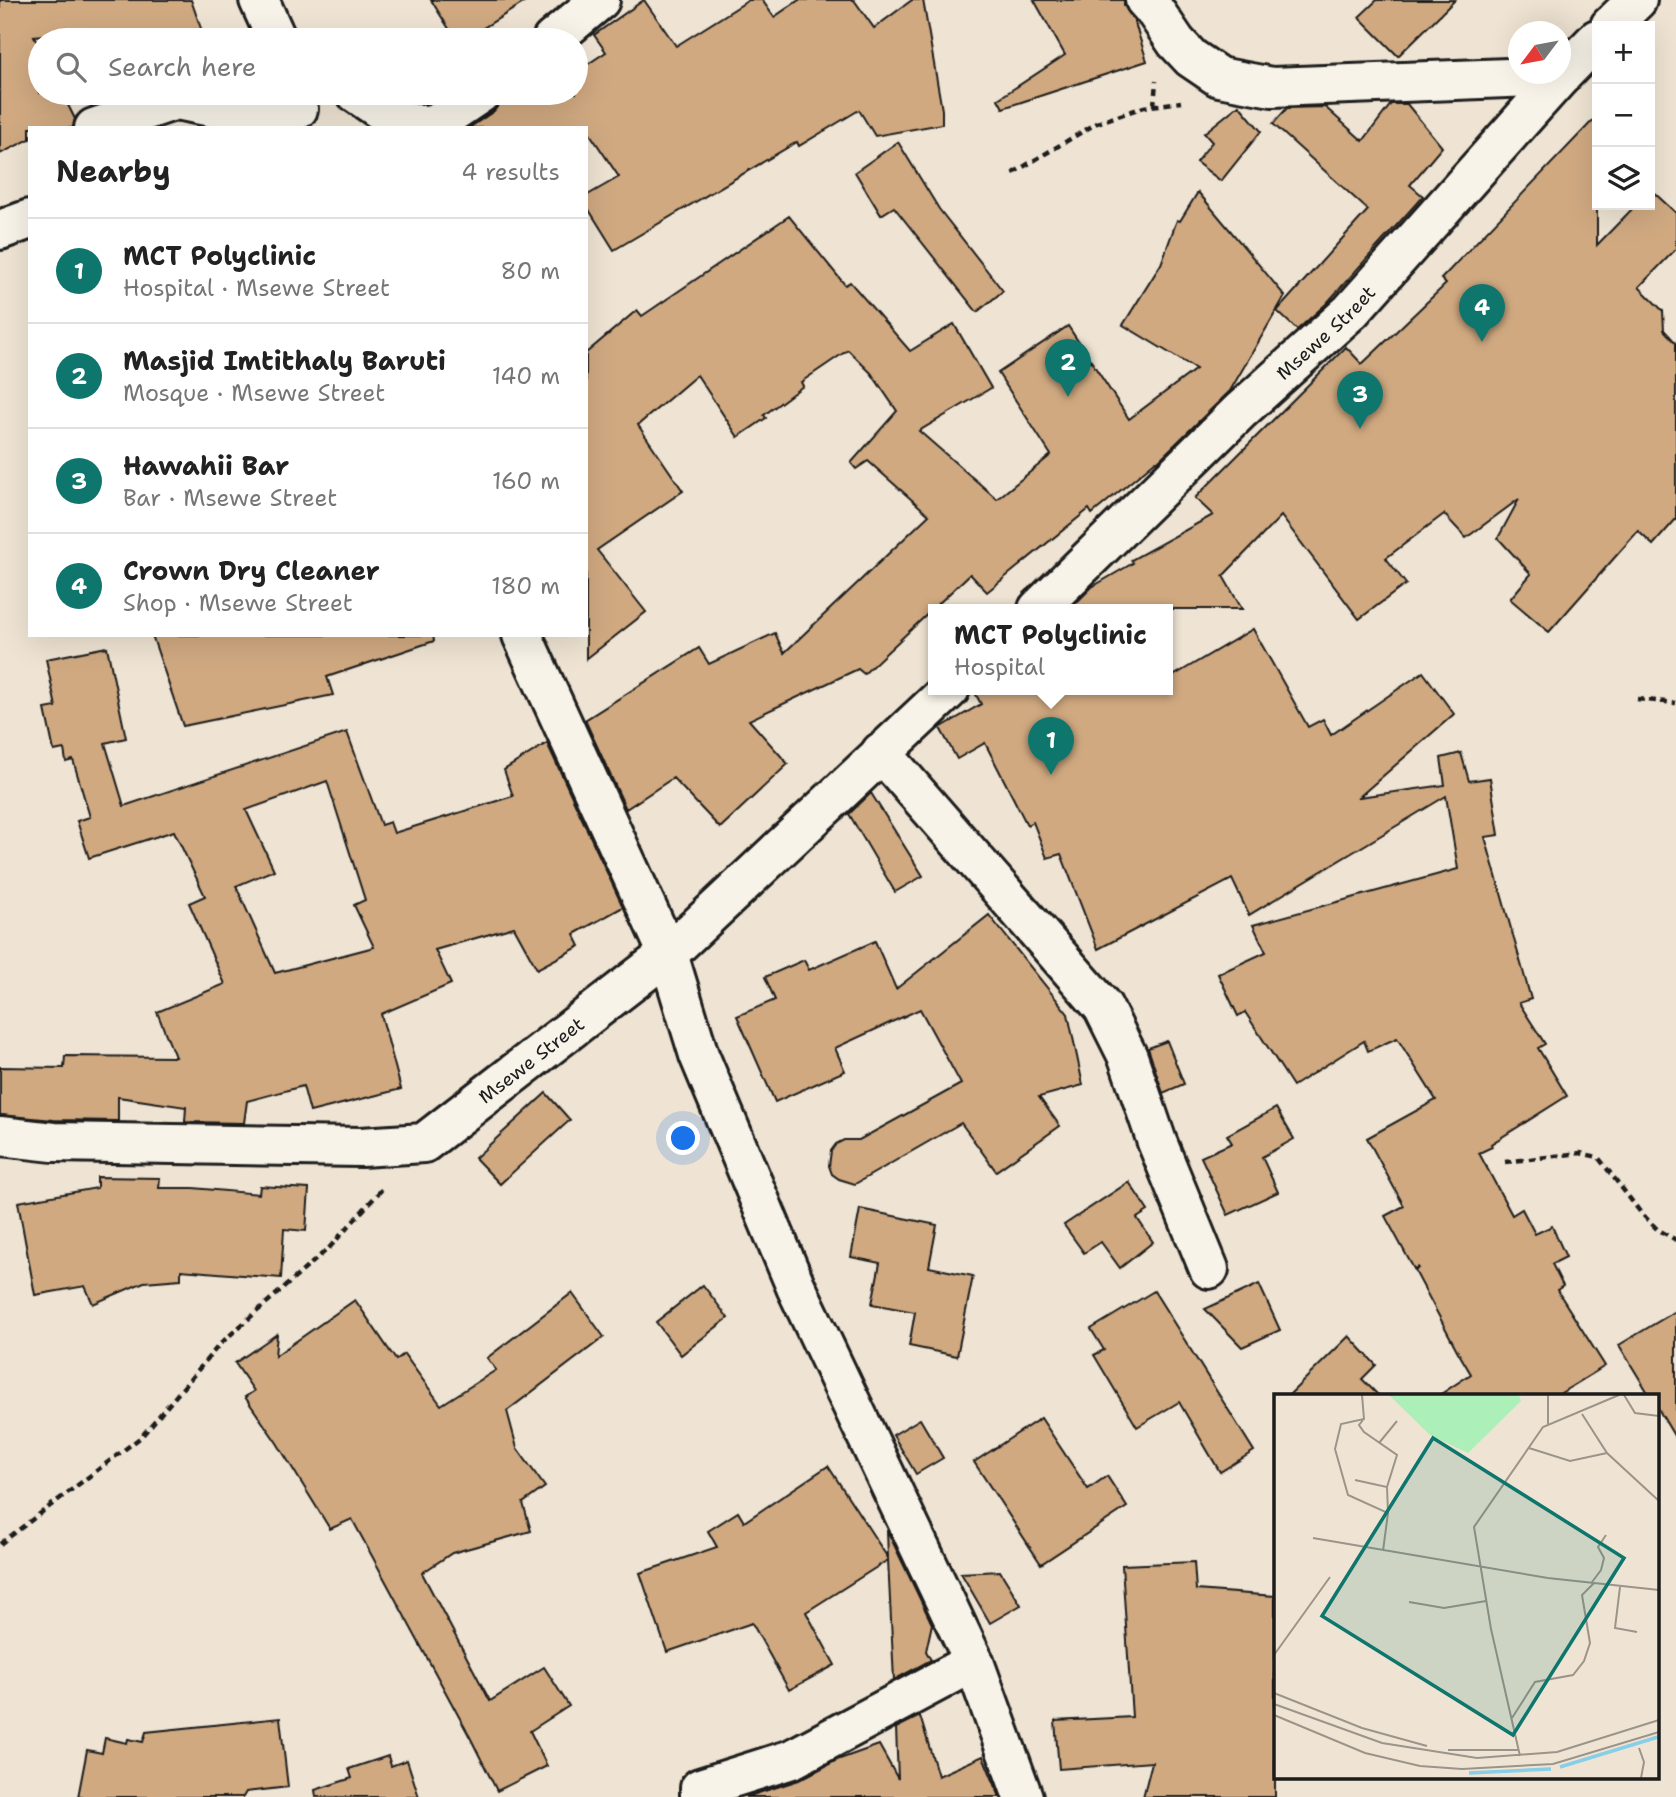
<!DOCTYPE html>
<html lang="en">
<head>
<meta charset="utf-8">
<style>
  :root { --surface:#fff; --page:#f2f2f2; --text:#222; --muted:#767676; --line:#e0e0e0; --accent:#0f766e }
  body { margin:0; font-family:"Shantell Sans",sans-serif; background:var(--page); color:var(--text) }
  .controls { position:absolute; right:21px; top:21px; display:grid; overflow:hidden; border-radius:0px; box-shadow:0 7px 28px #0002 }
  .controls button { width:63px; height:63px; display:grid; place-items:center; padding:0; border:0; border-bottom:2px solid var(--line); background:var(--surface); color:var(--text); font:35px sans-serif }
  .compass { position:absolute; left:1508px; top:21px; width:63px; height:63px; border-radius:50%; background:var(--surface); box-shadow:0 7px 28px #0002; rotate:238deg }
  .you { position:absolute; left:684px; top:1139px; width:24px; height:24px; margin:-18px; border:5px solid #fff; border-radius:50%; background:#1a73e8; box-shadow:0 0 0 10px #1a73e833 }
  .badge { display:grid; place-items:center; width:46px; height:46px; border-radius:50%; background:var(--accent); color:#fff; font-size:23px; font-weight:700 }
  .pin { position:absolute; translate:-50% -58px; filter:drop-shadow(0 2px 4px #0008) }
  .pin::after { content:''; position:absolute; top:37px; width:24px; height:21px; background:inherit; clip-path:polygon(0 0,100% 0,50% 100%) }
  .popup { position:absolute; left:928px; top:604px; width:245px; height:91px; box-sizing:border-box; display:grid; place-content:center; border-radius:0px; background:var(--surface); filter:drop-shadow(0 2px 5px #0005); font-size:23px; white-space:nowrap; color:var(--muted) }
  .popup b { font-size:26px; color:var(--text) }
  .popup::after { content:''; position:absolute; left:50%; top:100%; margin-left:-14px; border:14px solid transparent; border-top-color:var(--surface) }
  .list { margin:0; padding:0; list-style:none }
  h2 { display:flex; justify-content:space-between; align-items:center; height:91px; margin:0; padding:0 28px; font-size:30px }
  h2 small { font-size:23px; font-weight:400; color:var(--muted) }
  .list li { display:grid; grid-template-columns:46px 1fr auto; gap:21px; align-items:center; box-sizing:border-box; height:105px; padding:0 28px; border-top:2px solid var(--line) }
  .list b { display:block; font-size:26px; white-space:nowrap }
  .list p { margin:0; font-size:23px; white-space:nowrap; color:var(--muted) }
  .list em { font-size:23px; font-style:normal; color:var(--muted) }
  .icon { flex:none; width:38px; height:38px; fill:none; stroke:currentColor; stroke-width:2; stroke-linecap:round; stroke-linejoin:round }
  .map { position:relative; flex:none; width:1676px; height:1797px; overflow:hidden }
  .search { position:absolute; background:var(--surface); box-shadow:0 7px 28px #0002; left:28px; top:28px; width:560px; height:77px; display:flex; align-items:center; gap:18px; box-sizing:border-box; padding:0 24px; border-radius:38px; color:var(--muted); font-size:26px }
  .panel { position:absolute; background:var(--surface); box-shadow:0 7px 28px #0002; left:28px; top:126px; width:560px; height:511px; border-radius:0px }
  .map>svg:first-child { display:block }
</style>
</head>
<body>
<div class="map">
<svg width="1676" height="1797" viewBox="0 0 1676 1797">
  <rect width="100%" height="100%" fill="#efe4d3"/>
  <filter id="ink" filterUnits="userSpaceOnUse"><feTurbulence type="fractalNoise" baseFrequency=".0143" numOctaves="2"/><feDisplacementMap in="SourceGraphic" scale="14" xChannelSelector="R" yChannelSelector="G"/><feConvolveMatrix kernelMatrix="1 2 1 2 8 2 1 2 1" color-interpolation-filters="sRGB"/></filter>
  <g filter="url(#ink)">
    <g fill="#d0a981" stroke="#1c1c1c" stroke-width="2" fill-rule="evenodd">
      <polygon points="0,0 191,0 205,40 105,40 99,31 34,36 40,49 40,93 62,93 75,119 73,128 30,128 30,139 0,154"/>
      <polygon points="431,0 528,0 464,40 456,40"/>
      <polygon points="644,0 676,46 749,0 762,0 774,17 799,0 854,0 874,28 912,0 923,0 942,110 942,124 875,136 859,110 799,146 797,142 614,250 586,205 586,196 619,177 586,128 469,128 494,111 500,103 503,93 576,93 576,72 606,52 594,35"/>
      <polygon points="1034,0 1124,0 1124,5 1134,20 1147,61 1003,108 998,99 1065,55"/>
      <polygon points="1377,0 1455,0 1398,56 1359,17"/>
      <polygon points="1391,104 1407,104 1442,147 1410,185 1423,196 1326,304 1297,330 1277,311 1368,210 1273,124 1287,108 1325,107 1363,141"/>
      <polygon points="1239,105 1261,131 1221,181 1196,162 1212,142 1204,133"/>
      <polygon points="1597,116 1597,245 1636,205 1650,205 1650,189 1676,213 1676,249 1639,287 1663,311 1664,330 1676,343 1676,519 1653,545 1638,531 1549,632 1510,599 1531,574 1498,538 1519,499 1466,538 1444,514 1386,558 1406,584 1359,619 1281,516 1223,576 1242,609 1070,609 1092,587 1133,563 1131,560 1213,515 1195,498 1346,347 1362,364 1446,284 1441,279"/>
      <polygon points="898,142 939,209 1003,291 977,312 894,207 881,215 855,172"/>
      <polygon points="1198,192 1285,296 1230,391 1157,462 1156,461 1092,514 1089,509 987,592 970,574 864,674 858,669 749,720 788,764 720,828 673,778 626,809 585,720 699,648 709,664 775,633 784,653 929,515 868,461 856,469 851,463 897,411 871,373 848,350 801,382 803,386 764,415 766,418 738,437 697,375 638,425 683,491 597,550 646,612 586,659 586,353 637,310 642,316 789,216 845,285 850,282 910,351 954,324 991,388 919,431 997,499 1051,455 998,373 1068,326 1129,419 1196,369 1123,325 1161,264 1177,220 1180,221"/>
      <polygon points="1253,629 1308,727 1323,719 1331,735 1423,672 1454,714 1359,797 1445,785 1441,758 1461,753 1469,781 1490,778 1499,835 1485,837 1531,999 1519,1003 1545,1044 1538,1048 1567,1096 1491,1144 1492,1147 1479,1153 1512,1215 1522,1209 1535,1234 1552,1226 1566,1257 1552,1264 1563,1286 1557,1290 1605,1366 1556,1396 1438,1396 1471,1374 1458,1352 1415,1271 1419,1267 1414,1269 1385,1216 1404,1206 1367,1138 1436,1100 1397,1038 1368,1051 1364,1041 1293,1086 1245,1012 1238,1016 1218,974 1266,952 1253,925 1458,869 1446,796 1249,915 1232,879 1098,949 1061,854 1047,858 1033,822 1027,825 985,743 957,759 940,728 981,704 973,689 1168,689 1168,679"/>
      <polygon points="152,635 433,635 434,641 327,677 333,695 183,726"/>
      <path d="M107,647L126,738L105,743L124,806L347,732L381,825L390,822L394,833L513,796L504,770L547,743L623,907L574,934L580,946L537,969L514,927L435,950L451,984L381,1014L401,1089L310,1112L303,1086L247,1101L244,1123L185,1122L186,1107L118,1097V1121L54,1120L0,1115V1067L64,1068L65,1056L175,1057L157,1012L225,984L189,903L205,896L174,831L89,858L77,821L90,817L73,760L66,762L64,749L54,751L45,709L56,707L46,659ZM327,781L365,900L354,905L374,947L275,973L236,886L274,870L246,810Z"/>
      <polygon points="871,793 923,876 895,892 849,814"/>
      <polygon points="989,915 1068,1014 1083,1085 1039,1097 1060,1126 996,1171 961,1123 855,1184 839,1179 832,1174 829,1166 831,1151 836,1144 844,1140 859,1140 961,1084 920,1009 835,1048 845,1071 775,1102 737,1016 775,1000 765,977 804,960 809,970 875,941 896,989"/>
      <polygon points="1167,1041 1184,1084 1163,1093 1148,1048"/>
      <polygon points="546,1093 570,1120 500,1184 475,1158"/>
      <polygon points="1276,1108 1294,1139 1262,1157 1278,1192 1228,1215 1201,1157 1232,1143 1227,1135"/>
      <polygon points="97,1177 160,1178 159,1188 193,1188 259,1194 260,1186 309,1189 306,1231 284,1229 281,1278 181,1270 181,1279 144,1282 93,1304 85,1286 35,1295 18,1202 97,1188"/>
      <polygon points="1129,1182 1148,1211 1137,1218 1153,1242 1120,1268 1101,1242 1084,1253 1064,1225"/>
      <polygon points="860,1209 937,1225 929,1267 973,1276 957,1356 909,1346 915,1312 872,1304 880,1263 851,1257"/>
      <polygon points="1259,1284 1280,1330 1242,1347 1205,1309"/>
      <polygon points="703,1285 728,1318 681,1355 656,1322"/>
      <polygon points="1154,1291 1254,1451 1220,1472 1179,1402 1137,1427 1094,1355 1104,1350 1091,1329"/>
      <polygon points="572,1293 604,1337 507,1411 517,1448 545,1487 523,1503 531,1531 452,1553 422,1573 490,1701 544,1667 569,1706 530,1731 547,1766 497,1791 471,1739 352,1519 330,1529 277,1443 245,1397 254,1391 235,1363 277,1334 275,1356 355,1300 396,1360 404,1354 441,1405 496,1370 487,1358"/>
      <polygon points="1676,1311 1676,1439 1657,1407 1657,1396 1650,1396 1619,1345"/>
      <polygon points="1349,1336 1376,1365 1362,1379 1379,1396 1288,1396"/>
      <polygon points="1041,1418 1088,1489 1107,1476 1127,1507 1041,1564 974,1462"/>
      <polygon points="920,1419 943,1458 916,1474 893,1435"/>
      <polygon points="828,1466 888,1558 887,1530 932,1624 926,1651 931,1660 894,1680 888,1560 806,1612 835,1665 789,1690 752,1623 667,1652 640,1573 717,1547 708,1531 738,1512 744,1522"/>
      <polygon points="1194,1562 1196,1590 1275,1596 1275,1797 1143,1797 1152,1762 1059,1769 1055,1721 1132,1717 1122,1565"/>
      <polygon points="1000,1571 1021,1605 990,1623 961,1573"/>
      <polygon points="920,1716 938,1776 983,1756 1000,1797 746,1797 799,1780 837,1760 879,1745 898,1779 896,1728"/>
      <polygon points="280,1718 288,1787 246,1792 243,1797 78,1797 87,1750 102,1753 105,1738 127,1743 128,1739 143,1742 146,1732"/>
      <polygon points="388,1756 391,1766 407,1760 419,1797 316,1797 315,1790 352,1778 349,1769"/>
    </g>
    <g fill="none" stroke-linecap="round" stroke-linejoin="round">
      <defs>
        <g id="minor">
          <polyline points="259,0 277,40"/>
          <polyline points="1145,0 1155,11 1176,42 1191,58 1219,77 1272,87 1561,76"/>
          <polyline points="1610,26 1637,0"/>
          <polyline points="552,40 600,0"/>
          <polyline points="356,93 388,115 411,123 432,126 481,93"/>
          <polyline points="94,128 176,100 255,116 298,109"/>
          <polyline points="0,230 30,219"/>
          <path id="s1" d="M1038,609L1239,412L1351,311L1561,76L1597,39"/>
          <polyline points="522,635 668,954 699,1055 796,1287 974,1662 1023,1797"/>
          <polyline points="881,752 1103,1007 1128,1057 1157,1142 1209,1269"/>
          <path id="s2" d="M0,1136L53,1142L361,1147L424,1143L668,954L950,689"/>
          <polyline points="700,1797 700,1788 792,1759 974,1662"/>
        </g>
      </defs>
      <use href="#minor" stroke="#1c1c1c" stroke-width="44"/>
      <g stroke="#1c1c1c" stroke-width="4.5" stroke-dasharray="7 5" stroke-linecap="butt">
        <polyline points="1154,106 1156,81"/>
        <polyline points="1013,173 1097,123 1144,107 1181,102"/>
        <polyline points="1637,699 1676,703"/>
        <polyline points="1505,1162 1580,1153 1598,1157 1641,1213 1657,1229 1676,1240"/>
        <polyline points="0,1544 141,1437 220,1344 330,1247 383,1188"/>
      </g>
      <use href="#minor" stroke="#f7f3e8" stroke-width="38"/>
    </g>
  </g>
  <g text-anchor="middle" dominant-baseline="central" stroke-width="5" stroke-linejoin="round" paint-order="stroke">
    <g font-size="19" fill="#1c1c1c" stroke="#f7f3e8">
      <text stroke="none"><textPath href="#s1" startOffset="399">Msewe Street</textPath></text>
      <text stroke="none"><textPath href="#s2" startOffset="560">Msewe Street</textPath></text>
    </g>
  </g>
  <g transform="translate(1274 1394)">
    <rect width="385" height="385" fill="#efe4d3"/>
    <path d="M115,1H245L247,7L194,59L156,41Z" fill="#acefb9"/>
    <path fill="none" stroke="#87cfe8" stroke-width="3.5" d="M286,373L384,343M195,379L277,375"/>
    <path fill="none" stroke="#9b948a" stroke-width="2" d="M88,1L90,25L67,30L61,55L74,101L114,119L109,157M350,1L361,19L385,22M308,20L333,59L385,107M89,26L85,31L90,38L123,61L113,93M274,30V1M105,49L123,27M255,54L296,67L333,59M81,86L113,93L114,119M39,144L274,184L385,196M318,188L327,176L330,164L324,153L332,141M346,193L341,234L363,238M135,208L170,214L212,207M0,261L56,183M0,299L88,334L153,352M0,310L108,349L203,364L283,358L385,326M0,321L91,359L146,372L188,375L279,370L385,338M238,324L261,288L299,281L310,267L316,249L308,201L320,189M365,354L370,368L367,384M174,356H245M246,362L217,235L200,133L269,33L345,1"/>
    <path fill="#0f766e" fill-opacity="0.15" stroke="#0f766e" stroke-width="3.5" d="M159,44L350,164L239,341L48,222Z"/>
    <rect width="385" height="385" fill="none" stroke="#1c1c1c" stroke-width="3.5"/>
  </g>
</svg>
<div class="controls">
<button>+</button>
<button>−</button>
<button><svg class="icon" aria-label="layers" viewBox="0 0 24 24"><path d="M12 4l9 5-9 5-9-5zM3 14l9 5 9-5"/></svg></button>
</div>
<svg class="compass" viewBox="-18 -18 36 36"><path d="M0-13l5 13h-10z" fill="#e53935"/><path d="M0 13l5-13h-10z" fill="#767676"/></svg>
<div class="you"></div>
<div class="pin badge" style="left:1051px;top:775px">1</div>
<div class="popup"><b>MCT Polyclinic</b>Hospital</div>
<div class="pin badge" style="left:1068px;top:397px">2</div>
<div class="pin badge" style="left:1360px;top:429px">3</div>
<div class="pin badge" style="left:1482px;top:342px">4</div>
<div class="search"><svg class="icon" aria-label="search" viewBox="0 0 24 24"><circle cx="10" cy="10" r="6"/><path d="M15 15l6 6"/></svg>Search here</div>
<section class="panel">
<h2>Nearby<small>4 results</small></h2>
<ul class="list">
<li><span class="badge">1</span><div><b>MCT Polyclinic</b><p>Hospital · Msewe Street</p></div><em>80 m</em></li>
<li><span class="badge">2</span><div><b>Masjid Imtithaly Baruti</b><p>Mosque · Msewe Street</p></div><em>140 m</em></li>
<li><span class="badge">3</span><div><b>Hawahii Bar</b><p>Bar · Msewe Street</p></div><em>160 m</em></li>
<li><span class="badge">4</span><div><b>Crown Dry Cleaner</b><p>Shop · Msewe Street</p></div><em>180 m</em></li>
</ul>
</section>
</div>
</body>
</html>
